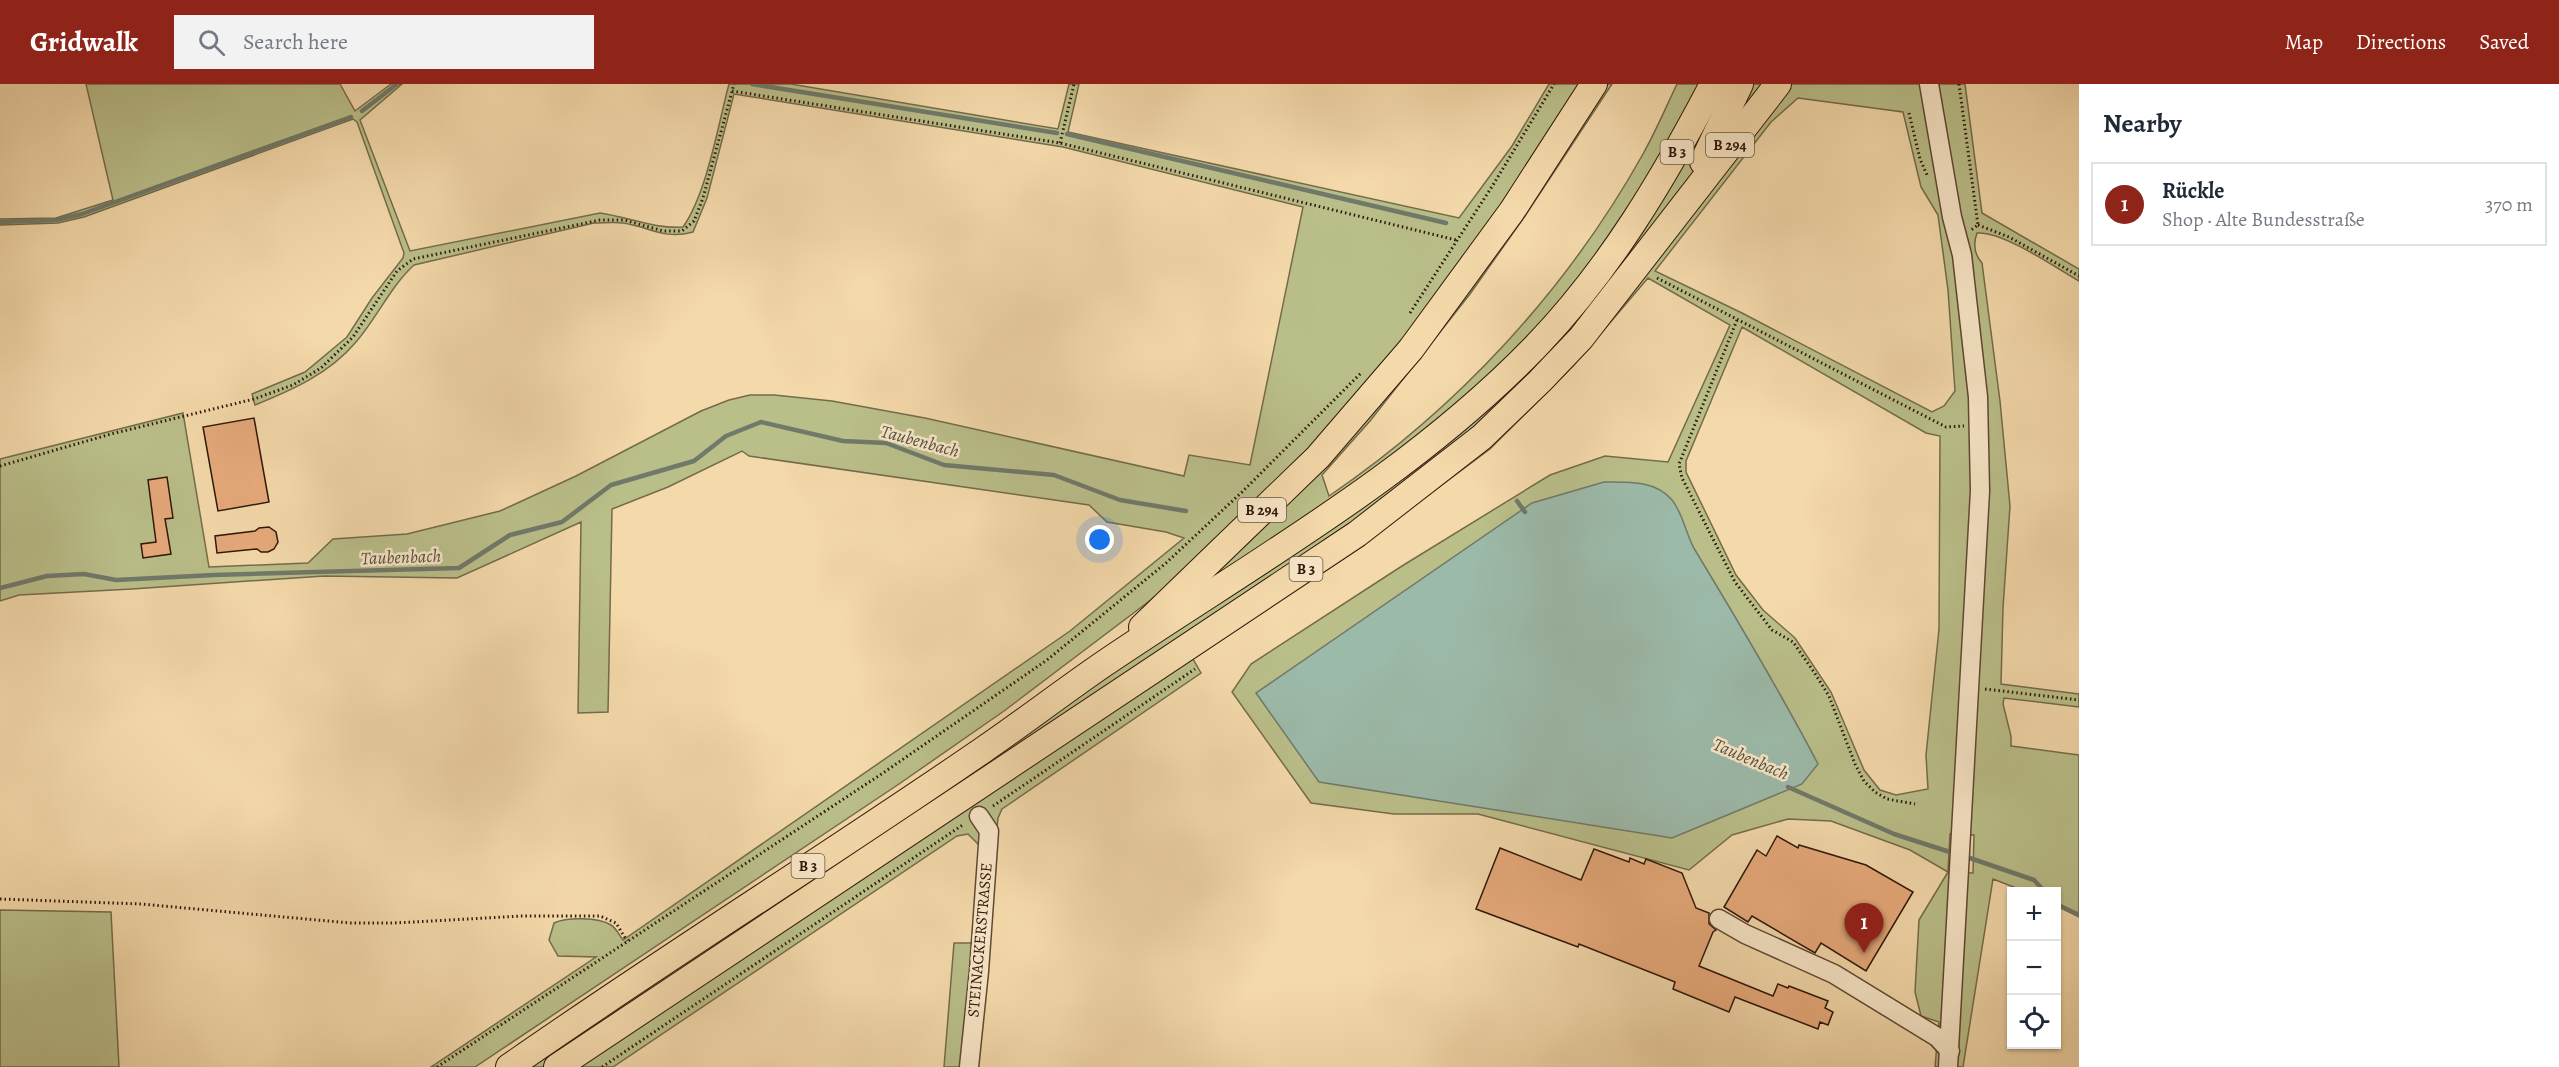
<!DOCTYPE html>
<html lang="en">
<head>
<meta charset="utf-8">
<style>
  :root { --surface:#fff; --page:#f2f2f3; --text:#1f2937; --muted:#747a83; --line:#e0e1e3; --accent:#8f2418 }
  body { margin:0; font-family:Alegreya,serif; background:var(--page); color:var(--text) }
  .controls { position:absolute; right:18px; bottom:18px; display:grid; overflow:hidden; border-radius:0px; box-shadow:0 2px 4px #0004 }
  .controls button { width:54px; height:54px; display:grid; place-items:center; padding:0; border:0; border-bottom:2px solid var(--line); background:var(--surface); color:var(--text); font:30px sans-serif }
  .you { position:absolute; left:1100px; top:456px; width:21px; height:21px; margin:-15px; border:4px solid #fff; border-radius:50%; background:#1a73e8; box-shadow:0 0 0 9px #1a73e833 }
  .badge { display:grid; place-items:center; width:39px; height:39px; border-radius:50%; background:var(--accent); color:#fff; font-size:20px; font-weight:700 }
  .pin { position:absolute; translate:-50% -50px; filter:drop-shadow(0 2px 3px #0008) }
  .pin::after { content:''; position:absolute; top:32px; width:21px; height:18px; background:inherit; clip-path:polygon(0 0,100% 0,50% 100%) }
  .list { margin:0; padding:0; list-style:none }
  h2 { display:flex; justify-content:space-between; align-items:center; height:78px; margin:0; padding:0 24px; font-size:26px }
  h2 small { font-size:20px; font-weight:400; color:var(--muted) }
  .list li { display:grid; grid-template-columns:39px 1fr auto; gap:18px; align-items:center; box-sizing:border-box; height:84px; margin:0 12px 12px; padding:0 12px; border:2px solid var(--line); border-radius:0px }
  .list b { display:block; font-size:22px; white-space:nowrap }
  .list p { margin:0; font-size:20px; white-space:nowrap; color:var(--muted) }
  .list em { font-size:20px; font-style:normal; color:var(--muted) }
  .icon { flex:none; width:33px; height:33px; fill:none; stroke:currentColor; stroke-width:2; stroke-linecap:round; stroke-linejoin:round }
  .map { position:relative; flex:none; width:2079px; height:983px; overflow:hidden }
  header { display:flex; align-items:center; gap:36px; box-sizing:border-box; height:84px; padding:0 30px; background:var(--accent); color:#fff }
  header strong { font-size:28px }
  nav { display:flex; gap:33px; margin-inline-start:auto; font-size:21px }
  .search { width:420px; height:54px; background:var(--page); display:flex; align-items:center; gap:15px; box-sizing:border-box; padding:0 21px; border-radius:0px; color:var(--muted); font-size:22px }
  main { display:flex }
  aside { flex:1; background:var(--surface) }
  .map>svg:first-child { display:block }
</style>
</head>
<body>
<header>
<strong>Gridwalk</strong>
<div class="search"><svg class="icon" aria-label="search" viewBox="0 0 24 24"><circle cx="10" cy="10" r="6"/><path d="M15 15l6 6"/></svg>Search here</div>
<nav><a>Map</a><a>Directions</a><a>Saved</a></nav>
</header>
<main>
<div class="map">
<svg width="2079" height="983" viewBox="0 0 2079 983">
  <rect width="100%" height="100%" fill="#f4d9ab"/>
  <filter id="stains"><feTurbulence type="fractalNoise" baseFrequency=".00333" numOctaves="4"/><feColorMatrix values="0 0 0 0 .2 0 0 0 0 .09 0 0 0 0 .02 0 0 0 .5 -.17"/></filter>
  <radialGradient id="worn" r=".72"><stop offset=".6" stop-color="#630" stop-opacity="0"/><stop offset="1" stop-color="#630" stop-opacity=".3"/></radialGradient>
  <g fill="#babf8a" stroke="#746b4a" stroke-width="1.5" fill-rule="evenodd">
    <path d="M86,0H340L355,27L391,0H402L360,36L410,167L600,129C628,133 655,145 683,143C707,109 718,41 729,0H791L1058,45L1069,0H1079L1068,48L1459,134L1512,62L1549,0H1612L1525,132L1470,210L1370,337L1322,391L1329,412C1458,324 1567,206 1643,70C1656,47 1666,23 1677,0H1965L1982,129L2079,185V197C2056,184 2003,147 1977,149C1973,160 1974,170 1982,179L2000,317L2010,422L2003,524L2001,600L2079,610V623L2004,614L2003,620L2011,652V662L2079,671V833L2057,822L2056,808L2024,807L1993,795L1963,983H1935L1939,938L1921,932L1915,908L1919,836L1948,788L1910,766L1831,737L1788,735L1732,751L1689,786L1478,730H1394L1311,719L1232,608L1251,580L1402,482L1550,391L1605,372L1668,378L1730,241L1648,194L1574,281L1490,365L1392,438L1193,575L1201,589L1002,725L998,734L975,983H944L954,859H973L982,764L968,750L957,752L613,983H580L1428,387L545,983H527L1314,452L1465,345L1180,523L1164,506L1004,627L899,700L475,983H431L596,873L558,872L549,856L554,839C567,833 598,833 611,841C616,844 620,852 623,856L1070,547L1184,454L1166,448L1107,438L1089,421L749,372L742,367L668,403L612,425L608,628L578,629L581,438L457,494L324,492L132,505L19,511L0,517V375L183,329L209,483L308,479L333,455L407,450L500,427L576,392L701,327L729,316L750,311H774L832,317L925,334L1184,392L1189,371L1250,381L1303,123L1063,63L734,10L707,114L693,148C664,156 650,143 623,139C614,138 603,139 594,139L414,181C390,203 377,234 356,258C329,290 292,306 255,321L252,310L305,288L347,253L372,214L403,174L404,169L357,38L353,35L84,133L58,139L0,141V135L56,134L113,116ZM1798,14L1903,28L1921,103L1938,131L1948,206L1955,307L1944,322L1932,328L1742,229L1655,187L1771,38ZM1742,243L1926,349L1940,352L1939,545L1926,671L1928,705L1896,711L1880,706L1864,686L1831,608L1795,554L1763,526L1736,491L1686,388V377ZM1950,750L1974,751L1973,789L1948,788Z"/>
    <polygon points="0,826 111,828 119,983 0,983"/>
  </g>
  <path fill="#9cbaaa" stroke="#70796a" stroke-width="1.5" d="M1604,398C1628,398 1655,396 1672,416C1683,429 1686,451 1695,466C1738,537 1780,607 1818,680L1802,700L1672,754L1319,698L1256,609L1532,419Z"/>
  <g fill="none" stroke-linecap="round" stroke-linejoin="round">
    <g stroke="#70796a" stroke-width="4.5">
      <polyline points="752,0 1057,49"/>
      <polyline points="362,27 397,0"/>
      <polyline points="1067,50 1446,139"/>
      <polyline points="0,138 56,136 82,130 351,33"/>
      <polyline points="1517,417 1525,428"/>
      <polyline points="0,504 47,492 84,490 116,496 214,491 459,484 510,451 562,438 611,401 694,377 726,352 761,338 843,357 886,359 944,381 1054,391 1120,416 1186,427"/>
      <polyline points="1788,703 1894,750 1956,770"/>
      <polyline points="1964,772 2034,796 2045,808"/>
      <polyline points="2056,820 2079,831"/>
    </g>
  </g>
  <g fill="#e7aa7b" stroke="#2e1709" stroke-width="1.5">
    <polygon points="254,334 269,418 218,427 203,343"/>
    <polygon points="167,393 173,434 165,435 171,470 143,474 141,460 156,458 148,396"/>
    <polygon points="269,443 276,448 278,458 274,465 268,468 261,468 257,465 217,469 215,452 255,447 259,444"/>
    <polygon points="1777,752 1798,764 1799,761 1866,781 1913,808 1866,887 1821,859 1815,869 1752,832 1748,838 1724,823 1757,766 1766,772"/>
    <polygon points="1500,764 1581,796 1594,765 1629,778 1630,774 1644,780 1646,775 1682,789 1696,824 1709,829 1709,840 1716,846 1713,848 1699,882 1773,912 1778,900 1788,904 1789,902 1828,917 1825,924 1833,928 1828,941 1820,938 1818,945 1735,913 1729,928 1673,905 1675,898 1579,860 1578,863 1476,825"/>
  </g>
  <g fill="none" stroke-linecap="round" stroke-linejoin="round">
    <defs>
      <g id="minor">
        <polyline points="1929,0 1952,133 1962,171 1978,313 1980,407 1948,983"/>
        <polyline points="1719,835 1745,850 1834,890 1937,953 1950,967"/>
        <polyline points="969,983 979,887 989,747 979,732"/>
      </g>
      <g id="highway">
        <polyline points="1703,78 1740,0"/>
        <polyline points="1142,543 1318,373 1411,265 1512,127 1594,0"/>
        <path d="M509,983C665,874 826,774 983,666C1024,638 1064,607 1105,579C1253,479 1412,391 1537,261C1610,185 1664,94 1713,0"/>
        <polyline points="557,983 1357,450 1482,353 1540,297 1581,254 1778,0"/>
      </g>
    </defs>
    <use href="#minor" stroke="#604832" stroke-width="21"/>
    <use href="#highway" stroke="#2e1709" stroke-width="28"/>
    <g stroke="#2e1709" stroke-width="3" stroke-dasharray="1.5 3" stroke-linecap="butt">
      <polyline points="1959,0 1978,141 1971,146"/>
      <polyline points="732,7 1060,59 1456,156"/>
      <polyline points="1909,29 1920,75 1927,91"/>
      <polyline points="1060,59 1074,0"/>
      <polyline points="1978,141 2009,153 2079,192"/>
      <polyline points="1657,194 1946,343 1964,342"/>
      <polyline points="1410,229 1493,101 1554,0"/>
      <polyline points="1737,236 1679,380 1682,394 1735,498 1772,546 1793,558 1814,588 1829,612 1855,680 1864,697 1875,708 1887,715 1915,720"/>
      <polyline points="0,382 111,350 254,315 293,301 321,284 353,253 397,187 413,175 600,136 624,136 663,147 682,147 694,137 703,114 734,0"/>
      <polyline points="1985,605 2079,616"/>
      <polyline points="993,722 1195,585"/>
      <polyline points="0,815 141,820 350,839 394,839 523,832 600,832 616,839 627,857"/>
      <polyline points="437,983 883,689 1047,576 1166,479 1242,408 1361,289"/>
      <polyline points="602,983 964,740"/>
    </g>
    <use href="#minor" stroke="#f8e6c8" stroke-width="18"/>
    <use href="#highway" stroke="#f4d9ab" stroke-width="26"/>
  </g>
  <g text-anchor="middle" dominant-baseline="central" stroke-width="5" stroke-linejoin="round" paint-order="stroke">
    <g fill="#f8e6c8" stroke="#6b5542" stroke-width="1.5">
      <rect x="1706" y="49" width="48" height="24" rx="4.5"/>
      <rect x="1660.5" y="56" width="33" height="24" rx="4.5"/>
      <rect x="1238" y="414" width="48" height="24" rx="4.5"/>
      <rect x="1289.5" y="473" width="33" height="24" rx="4.5"/>
      <rect x="791.5" y="770" width="33" height="24" rx="4.5"/>
    </g>
    <g font-size="15" font-weight="bold" fill="#2e1709">
      <text x="1730" y="61">B 294</text>
      <text x="1677" y="68">B 3</text>
      <text x="1262" y="426">B 294</text>
      <text x="1306" y="485">B 3</text>
      <text x="808" y="782">B 3</text>
    </g>
    <g font-size="16" fill="#2e1709" stroke="#f8e6c8">
      <text transform="translate(980 856) rotate(-85)">STEINACKERSTRASSE</text>
    </g>
    <g font-size="18" font-style="italic" fill="#545041" stroke="#f8e6c8">
      <text transform="translate(920 357) rotate(15)">Taubenbach</text>
      <text transform="translate(401 473) rotate(-2)">Taubenbach</text>
      <text transform="translate(1751 675) rotate(23)">Taubenbach</text>
    </g>
  </g>
  <rect width="100%" height="100%" filter="url(#stains)"/>
  <rect width="100%" height="100%" fill="url(#worn)"/>
</svg>
<div class="controls">
<button>+</button>
<button>−</button>
<button><svg class="icon" aria-label="locate" viewBox="0 0 24 24"><circle cx="12" cy="12" r="6"/><path d="M12 2v4M12 18v4M2 12h4M18 12h4"/></svg></button>
</div>
<div class="you"></div>
<div class="pin badge" style="left:1864px;top:869px">1</div>
</div>
<aside>
<h2>Nearby<small></small></h2>
<ul class="list">
<li><span class="badge">1</span><div><b>Rückle</b><p>Shop · Alte Bundesstraße</p></div><em>370 m</em></li>
</ul>
</aside>
</main>
</body>
</html>
